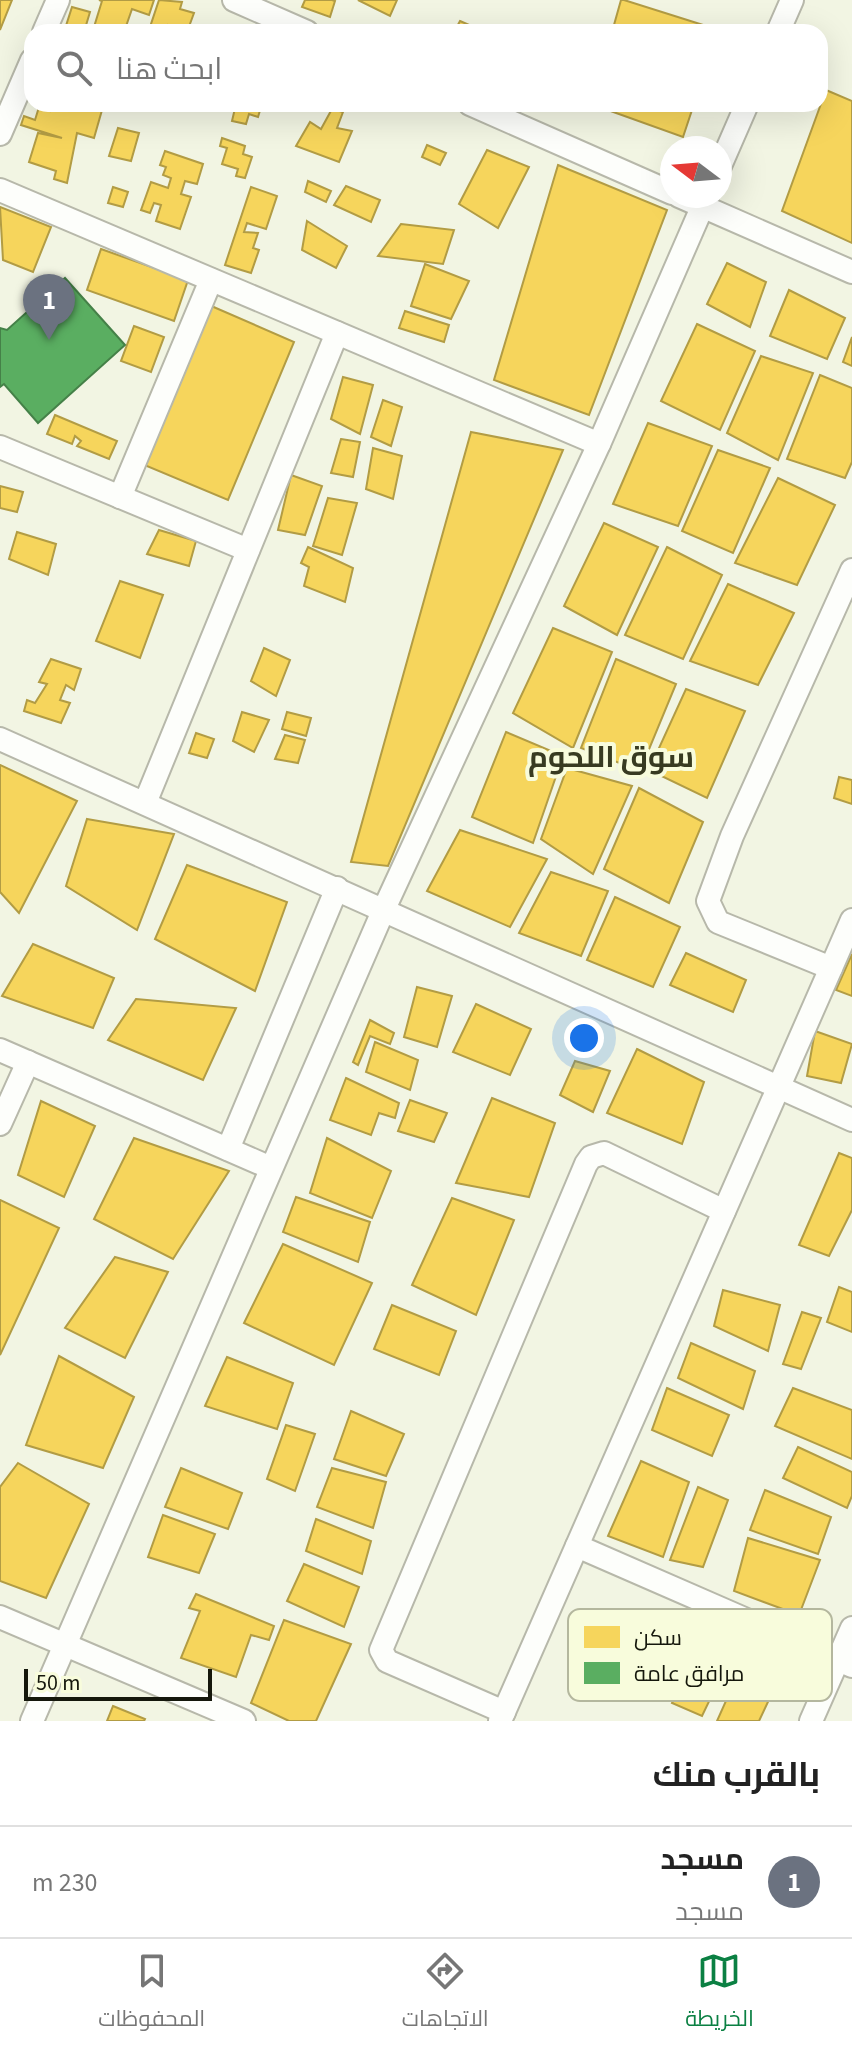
<!DOCTYPE html>
<html lang="ar">
<head>
<meta charset="utf-8">
<style>
  :root { --surface:#fff; --page:#f2f2f2; --text:#222; --muted:#767676; --line:#e0e0e0; --accent:#0b8043 }
  body { margin:0; font-family:"Source Sans 3",Cairo,sans-serif; background:var(--page); color:var(--text); direction:rtl }
  .compass { position:absolute; left:660px; top:136px; width:72px; height:72px; border-radius:50%; background:var(--surface); box-shadow:0 8px 32px #0002; rotate:286deg }
  .scale { position:absolute; left:24px; bottom:20px; width:188px; box-sizing:border-box; padding-left:8px; border:4px solid #15170c; border-top:0; font-size:22px; line-height:28px; white-space:nowrap; color:#15170c; -webkit-text-stroke:6px #f8fcdc; paint-order:stroke }
  .you { position:absolute; left:584px; top:1038px; width:28px; height:28px; margin:-20px; border:6px solid #fff; border-radius:50%; background:#1a73e8; box-shadow:0 0 0 12px #1a73e833 }
  .badge { display:grid; place-items:center; width:52px; height:52px; border-radius:50%; background:var(--accent); color:#fff; font-size:26px; font-weight:700 }
  .pin { position:absolute; translate:-50% -66px; filter:drop-shadow(0 2px 4px #0008) }
  .pin::after { content:''; position:absolute; top:42px; width:28px; height:24px; background:inherit; clip-path:polygon(0 0,100% 0,50% 100%) }
  .list { margin:0; padding:0; list-style:none }
  h2 { display:flex; justify-content:space-between; align-items:center; height:104px; margin:0; padding:0 32px; font-size:34px }
  h2 small { font-size:26px; font-weight:400; color:var(--muted) }
  .list li { display:grid; grid-template-columns:52px 1fr auto; gap:24px; align-items:center; box-sizing:border-box; height:112px; padding:0 32px; border-top:2px solid var(--line) }
  .list b { display:block; font-size:30px; white-space:nowrap }
  .list p { margin:0; font-size:26px; white-space:nowrap; color:var(--muted) }
  .list em { font-size:26px; font-style:normal; color:var(--muted) }
  .icon { flex:none; width:44px; height:44px; fill:none; stroke:currentColor; stroke-width:2; stroke-linecap:round; stroke-linejoin:round }
  .map { position:relative; flex:none; width:852px; height:1721px; overflow:hidden; direction:ltr }
  .search { position:absolute; background:var(--surface); box-shadow:0 8px 32px #0002; left:24px; right:24px; top:24px; height:88px; display:flex; align-items:center; gap:20px; box-sizing:border-box; padding:0 28px; border-radius:24px; color:var(--muted); font-size:30px }
  .sheet { height:216px; background:var(--surface) }
  nav { display:flex; justify-content:space-around; align-items:center; box-sizing:border-box; height:112px; border-top:2px solid var(--line); background:var(--surface); font-size:22px; color:var(--muted) }
  nav a { display:grid; justify-items:center; gap:4px }
  nav .on { color:var(--accent) }
  .map>svg:first-child { display:block }
</style>
</head>
<body>
<div class="map">
<svg width="852" height="1721" viewBox="0 0 852 1721">
  <rect width="100%" height="100%" fill="#f2f5e3"/>
  <g fill="#f6d55c" stroke="#b29c44" stroke-width="2">
    <polygon points="0,0 12,0 0,30"/>
    <polygon points="99,0 154,0 149,15 132,9 124,32 94,27 102,1"/>
    <polygon points="159,0 182,2 180,9 194,13 187,32 168,25 166,32 149,30"/>
    <polygon points="305,0 332,0 335,1 330,17 302,7"/>
    <polygon points="358,0 397,0 390,16"/>
    <polygon points="621,0 624,0 719,30 612,32"/>
    <polygon points="72,7 90,12 84,32 64,32"/>
    <polygon points="460,21 485,32 454,32"/>
    <polygon points="826,90 852,101 852,243 782,211"/>
    <polygon points="52,104 86,104 102,110 94,138 77,133 67,183 54,179 56,171 29,162 38,133 62,138 21,125 24,116 35,120 39,107 50,111"/>
    <polygon points="236,104 262,104 258,117 249,114 246,124 232,121"/>
    <polygon points="591,104 694,104 683,137"/>
    <polygon points="332,109 343,112 337,128 352,131 339,162 296,146 310,122 321,129"/>
    <polygon points="118,128 139,133 131,161 109,156"/>
    <polygon points="222,138 245,146 243,154 252,157 245,178 236,176 238,169 222,164 227,148 220,146"/>
    <polygon points="427,145 446,153 440,165 422,157"/>
    <polygon points="487,150 529,167 498,228 459,204"/>
    <polygon points="165,151 203,164 197,184 185,181 181,194 191,197 180,229 156,221 161,205 154,203 150,213 141,210 151,182 168,188 171,178 163,175 166,167 160,165"/>
    <polygon points="558,165 667,210 589,415 494,380"/>
    <polygon points="308,181 331,191 326,202 305,192"/>
    <polygon points="346,186 380,200 371,222 334,205"/>
    <polygon points="113,187 128,192 123,207 108,203"/>
    <polygon points="251,187 277,196 266,229 247,223 244,232 258,233 253,248 259,250 251,273 225,265"/>
    <polygon points="0,207 51,227 33,272 3,260"/>
    <polygon points="307,221 347,246 336,268 302,250"/>
    <polygon points="401,224 454,230 443,264 378,256"/>
    <polygon points="101,249 188,280 174,321 87,290"/>
    <polygon points="727,263 766,282 750,327 707,304"/>
    <polygon points="425,264 469,281 451,319 411,306"/>
    <polygon points="789,290 845,318 827,359 770,336"/>
    <polygon points="209,305 294,342 228,500 142,464"/>
    <polygon points="405,311 449,325 444,342 399,328"/>
    <polygon points="697,324 755,351 720,430 661,401"/>
    <polygon points="134,326 164,337 151,372 121,361"/>
    <polygon points="852,337 852,366 843,362"/>
    <polygon points="761,356 813,373 778,460 727,433"/>
    <polygon points="820,375 852,388 852,462 845,478 787,459"/>
    <polygon points="343,377 373,385 360,434 331,419"/>
    <polygon points="383,400 402,407 391,446 371,437"/>
    <polygon points="55,415 117,441 109,459 77,446 81,441 75,436 72,444 47,434"/>
    <polygon points="648,423 712,446 678,526 613,504"/>
    <polygon points="471,432 563,450 388,866 351,862"/>
    <polygon points="341,439 360,442 353,477 331,473"/>
    <polygon points="373,448 402,456 393,499 366,489"/>
    <polygon points="718,450 770,468 733,553 682,531"/>
    <polygon points="291,475 322,486 305,535 278,530"/>
    <polygon points="778,478 835,505 797,585 735,563"/>
    <polygon points="0,486 23,492 17,512 0,508"/>
    <polygon points="328,498 357,503 342,555 313,546"/>
    <polygon points="604,523 658,547 617,635 564,606"/>
    <polygon points="159,530 196,541 189,566 147,554"/>
    <polygon points="17,532 56,544 48,575 9,559"/>
    <polygon points="308,547 353,568 345,602 304,586 309,567 301,563"/>
    <polygon points="667,547 722,575 683,659 625,635"/>
    <polygon points="120,581 163,595 140,658 96,641"/>
    <polygon points="728,584 794,613 758,685 690,661"/>
    <polygon points="553,628 612,652 573,748 513,713"/>
    <polygon points="264,648 290,660 276,696 251,681"/>
    <polygon points="51,659 81,669 74,690 66,685 60,700 70,703 61,723 24,711 27,700 35,703 47,684 39,682"/>
    <polygon points="616,659 676,684 640,771 581,748"/>
    <polygon points="686,689 745,711 707,798 649,770"/>
    <polygon points="242,712 269,720 254,752 233,741"/>
    <polygon points="287,712 311,718 306,736 282,729"/>
    <polygon points="506,732 563,756 533,843 472,817"/>
    <polygon points="196,733 214,739 207,758 189,753"/>
    <polygon points="285,735 305,740 298,763 275,759"/>
    <polygon points="0,765 77,801 19,913 0,892"/>
    <polygon points="567,768 632,786 593,874 541,839"/>
    <polygon points="839,777 852,780 852,804 834,798"/>
    <polygon points="639,788 703,822 669,903 604,869"/>
    <polygon points="87,819 174,834 137,930 66,886"/>
    <polygon points="460,830 547,859 510,927 427,891"/>
    <polygon points="187,865 287,902 255,991 155,939"/>
    <polygon points="551,872 608,891 581,956 519,933"/>
    <polygon points="615,897 680,927 653,987 587,960"/>
    <polygon points="33,944 114,978 93,1028 2,996"/>
    <polygon points="686,953 746,980 733,1012 670,985"/>
    <polygon points="852,954 852,996 836,990"/>
    <polygon points="417,987 452,996 437,1047 404,1037"/>
    <polygon points="136,999 236,1008 203,1080 108,1040"/>
    <polygon points="476,1004 531,1029 510,1075 453,1052"/>
    <polygon points="370,1020 394,1033 390,1044 370,1036 358,1065 353,1062"/>
    <polygon points="815,1031 852,1044 841,1083 807,1076"/>
    <polygon points="375,1042 418,1060 410,1090 366,1072"/>
    <polygon points="637,1049 704,1082 682,1144 607,1113"/>
    <polygon points="575,1061 610,1071 593,1112 560,1095"/>
    <polygon points="346,1078 399,1103 395,1118 379,1113 371,1135 330,1120"/>
    <polygon points="492,1098 555,1123 529,1197 456,1183"/>
    <polygon points="410,1100 447,1113 434,1142 398,1131"/>
    <polygon points="41,1101 95,1126 64,1197 18,1175"/>
    <polygon points="134,1138 229,1171 173,1259 94,1219"/>
    <polygon points="327,1138 391,1171 372,1218 310,1193"/>
    <polygon points="839,1153 852,1158 852,1210 829,1256 799,1245"/>
    <polygon points="296,1197 370,1222 358,1262 283,1232"/>
    <polygon points="452,1198 514,1220 476,1315 412,1285"/>
    <polygon points="0,1200 59,1228 0,1355"/>
    <polygon points="283,1244 372,1283 334,1365 244,1323"/>
    <polygon points="115,1257 168,1272 125,1358 65,1328"/>
    <polygon points="839,1287 852,1292 852,1332 827,1322"/>
    <polygon points="723,1290 780,1305 768,1351 714,1326"/>
    <polygon points="392,1305 456,1331 439,1375 374,1349"/>
    <polygon points="802,1312 821,1318 801,1369 783,1364"/>
    <polygon points="691,1343 755,1371 743,1409 678,1378"/>
    <polygon points="59,1356 134,1397 103,1468 26,1445"/>
    <polygon points="227,1357 293,1383 277,1429 205,1406"/>
    <polygon points="667,1388 729,1415 712,1456 652,1430"/>
    <polygon points="793,1388 852,1410 852,1459 775,1426"/>
    <polygon points="351,1411 404,1434 386,1476 334,1459"/>
    <polygon points="286,1425 315,1434 295,1491 267,1479"/>
    <polygon points="798,1447 852,1472 852,1496 847,1508 783,1478"/>
    <polygon points="641,1461 689,1482 663,1557 608,1536"/>
    <polygon points="18,1463 89,1504 46,1598 0,1581 0,1487"/>
    <polygon points="181,1468 242,1493 228,1529 165,1507"/>
    <polygon points="332,1468 386,1482 373,1528 317,1507"/>
    <polygon points="698,1487 728,1500 703,1567 670,1560"/>
    <polygon points="765,1490 831,1517 818,1554 750,1530"/>
    <polygon points="163,1515 215,1534 199,1573 148,1557"/>
    <polygon points="316,1519 371,1541 362,1574 306,1551"/>
    <polygon points="748,1538 820,1560 799,1615 734,1591"/>
    <polygon points="304,1564 359,1587 344,1627 287,1601"/>
    <polygon points="196,1594 274,1626 269,1640 251,1635 236,1677 181,1658 200,1611 189,1608"/>
    <polygon points="284,1620 351,1644 316,1721 289,1721 251,1703"/>
    <polygon points="695,1653 727,1664 702,1716 672,1703"/>
    <polygon points="738,1674 774,1689 759,1721 717,1721"/>
    <polygon points="113,1706 145,1719 144,1721 107,1721"/>
  </g>
  <polygon fill="#5aae61" stroke="#458148" stroke-width="2" points="65,278 125,345 38,423 4,384 0,387 0,328 7,330"/>
  <g fill="none" stroke-linecap="round" stroke-linejoin="round">
    <defs>
      <g id="street">
        <polyline points="234,0 307,32"/>
        <polyline points="44,32 58,0"/>
        <polyline points="778,32 792,0"/>
        <polyline points="470,104 672,193"/>
        <polyline points="0,134 32,60"/>
        <polyline points="720,166 747,104"/>
        <polyline points="0,190 599,444"/>
        <polyline points="679,196 852,272"/>
        <polyline points="0,447 248,550"/>
        <polyline points="120,497 211,280"/>
        <polyline points="852,570 732,836 708,901 718,922 831,968 852,920"/>
        <polyline points="0,739 852,1120"/>
        <polyline points="145,803 337,333"/>
        <polyline points="0,1050 271,1168"/>
        <polyline points="0,1124 28,1062"/>
        <polyline points="228,1149 337,888"/>
        <polyline points="577,1546 852,1666"/>
        <polyline points="0,1617 244,1721"/>
        <polyline points="504,1712 387,1661 381,1650 586,1164 591,1157 604,1153 724,1211"/>
        <polyline points="32,1721 384,909 599,444 707,196"/>
        <polyline points="500,1721 831,968"/>
        <polyline points="811,1721 852,1628"/>
      </g>
    </defs>
    <use href="#street" stroke="#b7b8aa" stroke-width="26"/>
    <use href="#street" stroke="#fdfefb" stroke-width="22"/>
  </g>
  <g text-anchor="middle" dominant-baseline="central" stroke-width="8" stroke-linejoin="round" paint-order="stroke">
    <g font-size="30" font-weight="bold" fill="#383b21" stroke="#f8fcdc">
      <text x="611" y="757">سوق اللحوم</text>
    </g>
  </g>
  <rect x="568" y="1609" width="264" height="92" rx="12" fill="#f8fcdc" stroke="#b4b79e" stroke-width="2"/>
  <rect x="584" y="1626" width="36" height="22" fill="#f6d55c"/>
  <rect x="584" y="1662" width="36" height="22" fill="#5aae61"/>
  <g font-size="22" fill="#15170c">
    <text x="634" y="1645">سكن</text>
    <text x="634" y="1681">مرافق عامة</text>
  </g>
</svg>
<svg class="compass" viewBox="-18 -18 36 36"><path d="M0-13l5 13h-10z" fill="#e53935"/><path d="M0 13l5-13h-10z" fill="#767676"/></svg>
<div class="scale">50 m</div>
<div class="you"></div>
<div class="pin badge" style="left:49px;top:340px;background:#6b7280">1</div>
<div class="search"><svg class="icon" aria-label="search" viewBox="0 0 24 24"><circle cx="10" cy="10" r="6"/><path d="M15 15l6 6"/></svg>ابحث هنا</div>
</div>
<section class="sheet">
<h2>بالقرب منك<small></small></h2>
<ul class="list">
<li><span class="badge" style="background:#6b7280">1</span><div><b>مسجد</b><p>مسجد</p></div><em>230 m</em></li>
</ul>
</section>
<nav>
<a class="on"><svg class="icon" aria-label="map" viewBox="0 0 24 24"><path d="M3 6l6-2 6 2 6-2v14l-6 2-6-2-6 2zM9 4v14M15 6v14"/></svg>الخريطة</a>
<a><svg class="icon" aria-label="directions" viewBox="0 0 24 24"><path d="M12 3l9 9-9 9-9-9zM9 14v-3h6M13 9l2 2-2 2"/></svg>الاتجاهات</a>
<a><svg class="icon" aria-label="saved" viewBox="0 0 24 24"><path d="M7 4h10v16l-5-4-5 4z"/></svg>المحفوظات</a>
</nav>
</body>
</html>
